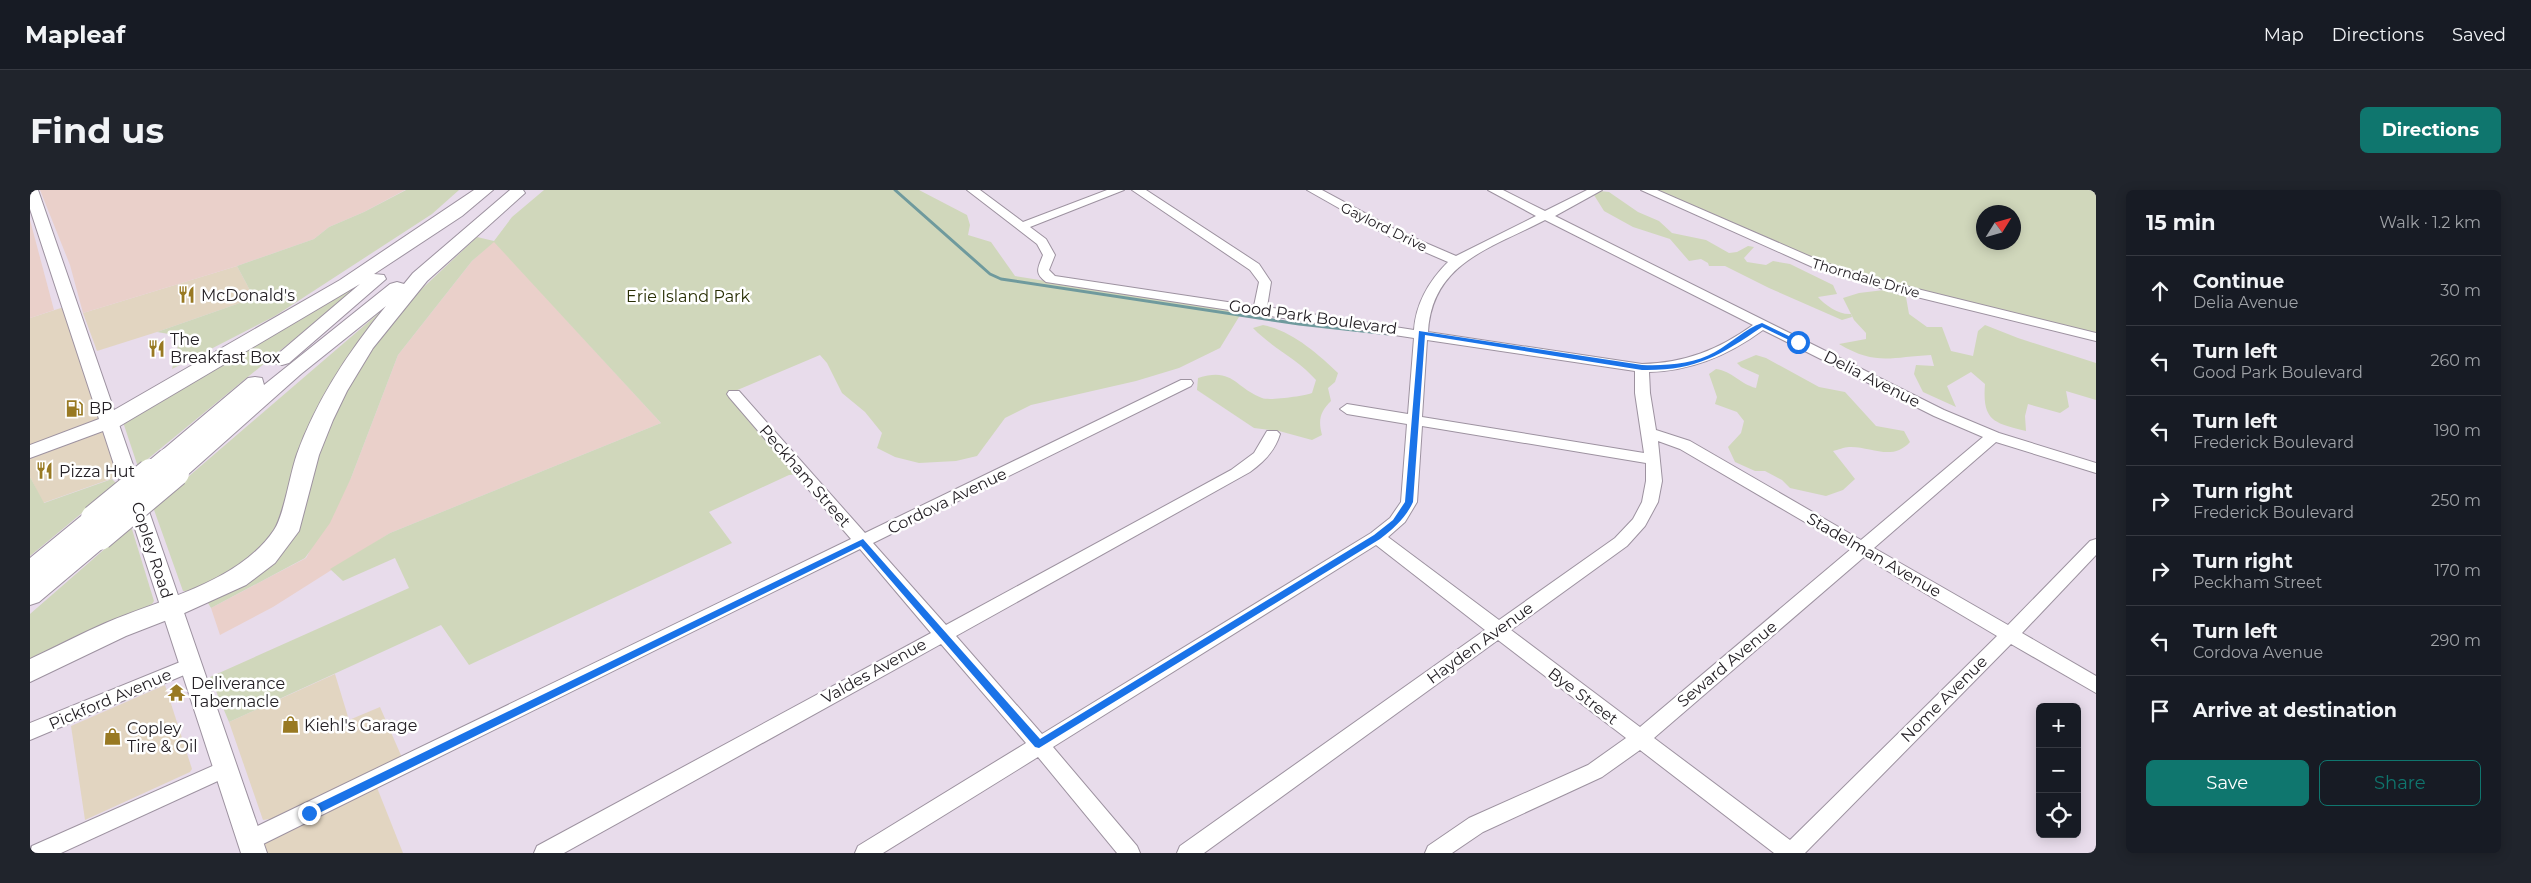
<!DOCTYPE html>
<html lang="en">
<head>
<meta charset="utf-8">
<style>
  :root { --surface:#171b24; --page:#20242c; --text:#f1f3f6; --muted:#9ea1a6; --line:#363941; --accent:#0f766e }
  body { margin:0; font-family:Montserrat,sans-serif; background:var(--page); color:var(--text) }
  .controls { position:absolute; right:15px; bottom:15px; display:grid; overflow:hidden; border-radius:8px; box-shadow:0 2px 12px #0003 }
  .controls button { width:45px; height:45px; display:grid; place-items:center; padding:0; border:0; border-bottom:1px solid var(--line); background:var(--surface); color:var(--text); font:25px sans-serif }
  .compass { position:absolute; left:1946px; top:15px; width:45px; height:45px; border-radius:50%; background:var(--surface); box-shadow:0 2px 12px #0003; rotate:53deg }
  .stop { position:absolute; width:15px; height:15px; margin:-11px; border:4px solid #1a73e8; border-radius:50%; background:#fff }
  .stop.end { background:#1a73e8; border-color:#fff; box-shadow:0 1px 5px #0008 }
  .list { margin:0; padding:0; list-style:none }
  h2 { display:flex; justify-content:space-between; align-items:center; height:65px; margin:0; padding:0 20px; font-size:21px }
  h2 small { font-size:16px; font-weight:400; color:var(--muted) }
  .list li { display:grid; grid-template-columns:32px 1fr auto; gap:15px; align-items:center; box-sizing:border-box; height:70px; padding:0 20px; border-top:1px solid var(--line) }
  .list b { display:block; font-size:19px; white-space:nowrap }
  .list p { margin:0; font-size:16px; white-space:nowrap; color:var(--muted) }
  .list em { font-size:16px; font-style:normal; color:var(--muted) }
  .actions { display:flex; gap:10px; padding:15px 20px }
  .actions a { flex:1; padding:11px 0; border:1px solid var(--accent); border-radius:8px; text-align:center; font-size:18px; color:var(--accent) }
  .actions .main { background:var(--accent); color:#fff }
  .icon { flex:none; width:28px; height:28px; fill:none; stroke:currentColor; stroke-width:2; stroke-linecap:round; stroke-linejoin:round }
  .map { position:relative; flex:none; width:2066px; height:663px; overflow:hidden; border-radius:8px }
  header { display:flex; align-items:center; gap:30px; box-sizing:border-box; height:70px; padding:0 25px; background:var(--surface); border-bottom:1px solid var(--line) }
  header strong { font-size:24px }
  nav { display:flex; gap:28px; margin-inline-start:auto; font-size:18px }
  .intro { display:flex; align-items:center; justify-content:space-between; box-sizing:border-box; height:120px; padding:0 30px }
  h1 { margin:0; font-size:35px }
  .button { padding:12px 22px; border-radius:8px; background:var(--accent); color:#fff; font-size:18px; font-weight:700 }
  main { display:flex; gap:30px; padding:0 30px }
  aside { flex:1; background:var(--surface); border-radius:8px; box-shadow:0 2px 12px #0003 }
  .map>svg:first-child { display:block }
</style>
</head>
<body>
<header>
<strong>Mapleaf</strong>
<nav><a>Map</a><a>Directions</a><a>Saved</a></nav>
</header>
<div class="intro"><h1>Find us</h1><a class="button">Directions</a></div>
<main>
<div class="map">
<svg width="2066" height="663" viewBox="0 0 2066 663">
  <rect width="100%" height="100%" fill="#e8dceb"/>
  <g fill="#e2d5c1">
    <polygon points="207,76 224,108 127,142 67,161 53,123"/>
    <polygon points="37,116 89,286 13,313 0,287 0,128"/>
    <polygon points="305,484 319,530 350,517 373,570 253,627 233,630 199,532"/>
    <polygon points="135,495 162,579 160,582 55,630 41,536"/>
    <polygon points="344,590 373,663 224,663 220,650"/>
  </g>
  <g fill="#ead0ca">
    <polygon points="10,0 375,0 334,22 299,37 284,49 207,76 53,123 40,75"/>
    <polygon points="0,30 24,120 0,128"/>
    <polygon points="464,51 631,233 360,343 243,417 190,445 181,418 276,368 321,288 368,165 442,71"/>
  </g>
  <g fill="#d0d7bb" fill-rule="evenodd">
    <polygon points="376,0 429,0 402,24 245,126 142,179 149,151 145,145 127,142 224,108 207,76 284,49 299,37 334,22"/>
    <polygon points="514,0 889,0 937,25 940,35 938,45 961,52 985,86 1212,122 1190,158 1149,178 1106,191 1001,215 975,228 947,266 926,271 889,273 865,267 847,258 852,243 835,222 812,203 797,173 790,165 698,204 768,284 759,285 679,322 702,353 439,475 411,435 199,532 180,487 379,398 365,368 313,391 300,379 360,343 631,233 464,52 442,71 368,165 321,288 300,333 275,368 181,418 175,408 218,387 288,263 312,201 364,125 447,47 464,51 482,27"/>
    <path d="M1624,0H2066V144L1803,77ZM1954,22H1984V52H1954Z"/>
    <path d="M1569,1L1579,2L1608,22L1629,31L1642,43L1676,50L1699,63L1707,62L1718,56L1724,57L1714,68L1717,72L1736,75L1743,71L1760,74L1803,95L1807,104L1788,107C1795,115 1809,125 1821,124L1822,127L1812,130L1739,98L1695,76H1679L1678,73L1671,69L1659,71L1640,49L1603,37L1574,21L1564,5Z"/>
    <polygon points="341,85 329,96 108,277 92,229"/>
    <path d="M1854,100L1876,107L1879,124L1897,137H1912L1921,161L1943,166L1948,141L1955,135L1988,148L2066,173V210L2036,201L2039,217L2030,223L1998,214L1995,226L1996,241C1964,233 1952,231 1955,194L1941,182L1917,196L1926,217L1893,202L1884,184L1886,175L1904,176L1901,165C1861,167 1846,176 1809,154L1836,149V143L1824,130L1813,108L1829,103Z"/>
    <polygon points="357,116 326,155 258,320 224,371 158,402 153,401 123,317"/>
    <path d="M1233,135C1262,141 1287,163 1308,183L1305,192L1298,198L1301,211C1290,222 1288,230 1292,245L1282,250L1249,241L1224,238L1167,200L1168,188C1203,177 1204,197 1232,208C1239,211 1274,206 1282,203L1286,190C1268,169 1242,158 1223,138Z"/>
    <path d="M1726,165L1736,168L1789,197L1815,202L1846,236L1874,241L1880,252C1862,272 1841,256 1819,257C1814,257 1808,260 1803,261L1825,289L1813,300L1796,306L1760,298L1752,290L1735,281H1725L1705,272L1698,257L1711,243L1714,231L1707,222L1685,214L1687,207L1679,184L1686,179C1702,181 1710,194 1726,198L1729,185L1711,177L1707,173Z"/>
    <polygon points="0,287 14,313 82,289 87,294 0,366"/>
    <polygon points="101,336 124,411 122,414 0,474 0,424"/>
  </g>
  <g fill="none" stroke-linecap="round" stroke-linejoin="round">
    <polyline stroke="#6f9a9d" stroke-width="3" points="865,0 960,84 971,89 1269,134 1359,144"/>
    <defs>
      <g id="minor">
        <path d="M937,0H950L993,32L1077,0H1094L1000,37L1016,49L1025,65L1019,80L1025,86L1224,116L1229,92L1220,80L1102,0H1116L1229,74L1241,92L1237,117L1384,140C1386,113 1399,91 1418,72L1360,47L1277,0H1292L1368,41L1426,66L1506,26L1458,0H1473L1515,21L1557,0H1572L1525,26L1914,220L1969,243L2066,273V283L1966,252L1844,358L1978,435L2060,351L2066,349V365L1992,443L2066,486V503L1981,454L1775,663H1744L1610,560L1572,587L1453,642L1422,663H1395L1398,656L1439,628L1558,575L1596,548L1468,450L1174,663H1147L1150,656L1455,440L1346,355L1023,557L1107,656L1110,663H1087L1008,567L853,663H825L828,656L996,553L911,454L534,663H504L507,656L901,443L830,359L227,657L220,659L213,657L210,650L213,643L821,349L699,207L697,204L699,201H709L835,343L1151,190H1161L1163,193L1161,196L843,353L916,435L1201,280L1224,263L1237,241H1247L1250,244C1245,261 1234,272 1220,282L926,446L1012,544L1341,343L1360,328L1371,312L1377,234L1317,224L1310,219L1317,214L1378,224L1384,148L1016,92C1004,83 1008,78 1013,65L1007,54ZM1515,30L1723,135C1688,160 1655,173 1612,174L1398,142C1402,72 1462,58 1515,30ZM1733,140L1904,226L1953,247L1831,350L1660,251L1626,240L1620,203L1619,182C1662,181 1699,165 1733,140ZM1397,150L1605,181V203L1614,263L1392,227ZM1392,236L1616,273V291L1612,312L1603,329L1585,348L1469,430L1358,347L1375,332L1387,312ZM1628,251L1650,259L1821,359L1610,537L1481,440L1597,356L1615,336L1628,312L1632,291ZM1834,367L1967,446L1760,650L1624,548Z"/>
        <polygon points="1611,0 1627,0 1795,73 1859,92 2066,143 2066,151 1850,98 1787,79"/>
        <polygon points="160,468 166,470 169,475 166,480 0,550 0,533"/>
        <polygon points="196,570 203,572 206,578 203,584 31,663 0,663 2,656"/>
      </g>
      <polygon id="major" points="0,0 8,0 237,663 211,663 73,241 0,268 0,255 69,229 0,19"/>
      <g id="highway">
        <polygon points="444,0 463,0 432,26 344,84 354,85 356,89 259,173 252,175 245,173 242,169 330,94 88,237 80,239 72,237 69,232 72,227 310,90"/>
        <path d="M480,0H493L495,3L397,91L343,158L317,201L303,230L289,265L269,341L245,373L216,395L150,425L96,446L0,492V469C26,457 52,443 78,432C133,409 210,391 244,340C254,326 260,283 267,264C287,209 319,161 356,116L271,184L154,288L146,291L138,288L135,283L142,274L129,273L126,268L129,263L218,188L225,187L232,188L234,195L360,94L367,92L374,94L383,83Z"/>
        <polygon points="64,320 72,322 76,328 66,340 79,341 82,347 79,353 9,412 0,415 0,368 56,322"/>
      </g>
    </defs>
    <use href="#minor" stroke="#9d92a0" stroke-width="2"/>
    <use href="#major" stroke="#9d92a0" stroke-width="2"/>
    <use href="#highway" stroke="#9d92a0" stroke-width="2"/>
    <use href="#minor" fill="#fff" fill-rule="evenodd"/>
    <use href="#major" fill="#fff" fill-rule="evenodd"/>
    <use href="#highway" fill="#fff" fill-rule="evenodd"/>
    <defs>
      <polyline id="highway-bridge-far1" points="119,283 137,268"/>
      <g id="highway-bridge">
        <polyline points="64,328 120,282"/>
        <polyline points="70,347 146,283"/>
      </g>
    </defs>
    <use href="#highway-bridge-far1" stroke="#9d92a0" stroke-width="21" stroke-linecap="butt"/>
    <use href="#highway-bridge" stroke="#9d92a0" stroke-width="28" stroke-linecap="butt"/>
    <use href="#highway-bridge-far1" stroke="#fff" stroke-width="19"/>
    <use href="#highway-bridge" stroke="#fff" stroke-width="26"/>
  </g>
  <path fill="#1a73e8" d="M1732,133L1771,152L1765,153L1732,137C1689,166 1666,181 1612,180L1395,145L1383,312C1375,329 1364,338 1350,349L1009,558L1005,557L831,356L283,626H275L274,623L275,620L833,349L1010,549L1344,345L1363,330L1375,312L1389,141L1612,175C1636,176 1664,174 1685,162C1701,153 1715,139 1732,133Z"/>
  <defs>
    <symbol id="restaurant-bare" viewBox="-9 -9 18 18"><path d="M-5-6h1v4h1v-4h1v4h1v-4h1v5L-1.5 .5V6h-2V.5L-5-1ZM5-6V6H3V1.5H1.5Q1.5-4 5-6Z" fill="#987922" stroke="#fff" stroke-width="2.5" paint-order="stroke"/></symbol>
    <symbol id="fuel-bare" viewBox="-9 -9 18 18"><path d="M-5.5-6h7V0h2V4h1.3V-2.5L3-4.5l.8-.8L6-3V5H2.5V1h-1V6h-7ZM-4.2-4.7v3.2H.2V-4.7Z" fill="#987922" stroke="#fff" stroke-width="2.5" paint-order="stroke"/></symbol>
    <symbol id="temple-bare" viewBox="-9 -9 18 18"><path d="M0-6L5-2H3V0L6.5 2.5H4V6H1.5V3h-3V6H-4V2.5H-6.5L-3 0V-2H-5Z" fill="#987922" stroke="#fff" stroke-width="2.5" paint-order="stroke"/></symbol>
    <symbol id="shop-bare" viewBox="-9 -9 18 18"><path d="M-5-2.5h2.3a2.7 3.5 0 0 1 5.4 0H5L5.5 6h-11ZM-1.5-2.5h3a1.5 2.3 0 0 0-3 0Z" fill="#987922" stroke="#fff" stroke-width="2.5" paint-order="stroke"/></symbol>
  </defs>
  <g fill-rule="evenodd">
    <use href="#restaurant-bare" x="144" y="92" width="25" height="25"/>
    <use href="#restaurant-bare" x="114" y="146" width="25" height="25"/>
    <use href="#fuel-bare" x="32" y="206" width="25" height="25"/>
    <use href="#restaurant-bare" x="2" y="268" width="25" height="25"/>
    <use href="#temple-bare" x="134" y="490" width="25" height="25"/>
    <use href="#shop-bare" x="248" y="522" width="25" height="25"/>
    <use href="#shop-bare" x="70" y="534" width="25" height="25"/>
  </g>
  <g text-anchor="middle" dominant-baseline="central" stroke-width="5" stroke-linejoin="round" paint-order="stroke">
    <g font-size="14" fill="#252126" stroke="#fff">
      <text transform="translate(1354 37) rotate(26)">Gaylord Drive</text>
      <text transform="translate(1836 88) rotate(16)">Thorndale Drive</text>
    </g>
    <g font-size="16" fill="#252126" stroke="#fff" text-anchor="start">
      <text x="171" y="105">McDonald's</text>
      <text x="140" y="149">The<tspan x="140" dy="18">Breakfast Box</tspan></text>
      <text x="59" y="218">BP</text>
      <text x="29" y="281">Pizza Hut</text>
      <text x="161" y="493">Deliverance<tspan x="161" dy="18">Tabernacle</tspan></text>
      <text x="274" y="535">Kiehl's Garage</text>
      <text x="97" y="538">Copley<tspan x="97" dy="18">Tire &amp; Oil</tspan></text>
    </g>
    <g font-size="16" fill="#292f05" stroke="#fff">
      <text x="658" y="106">Erie Island Park</text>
    </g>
    <g font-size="16" fill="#252126" stroke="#fff">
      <text transform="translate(1283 127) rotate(8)">Good Park Boulevard</text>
      <text transform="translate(1842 189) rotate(27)">Delia Avenue</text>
      <text transform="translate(775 286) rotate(49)">Peckham Street</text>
      <text transform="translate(917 311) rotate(-26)">Cordova Avenue</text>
      <text transform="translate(122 360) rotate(72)">Copley Road</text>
      <text transform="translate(1844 365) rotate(30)">Stadelman Avenue</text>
      <text transform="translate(1450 453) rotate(-36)">Hayden Avenue</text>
      <text transform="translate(1697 474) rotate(-40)">Seward Avenue</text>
      <text transform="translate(844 481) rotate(-29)">Valdes Avenue</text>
      <text transform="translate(1553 506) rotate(37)">Bye Street</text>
      <text transform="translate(80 509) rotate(-23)">Pickford Avenue</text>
      <text transform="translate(1914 509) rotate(-45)">Nome Avenue</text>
    </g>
  </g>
</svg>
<div class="controls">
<button>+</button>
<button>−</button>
<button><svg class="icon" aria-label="locate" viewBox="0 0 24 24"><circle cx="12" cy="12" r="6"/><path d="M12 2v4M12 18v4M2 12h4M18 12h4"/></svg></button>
</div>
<svg class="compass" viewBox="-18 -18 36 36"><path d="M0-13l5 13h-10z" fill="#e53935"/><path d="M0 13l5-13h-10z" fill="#9ea1a6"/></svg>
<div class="stop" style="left:1768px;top:152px"></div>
<div class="stop end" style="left:279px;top:623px"></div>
</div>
<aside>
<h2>15 min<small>Walk · 1.2 km</small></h2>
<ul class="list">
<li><svg class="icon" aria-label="ahead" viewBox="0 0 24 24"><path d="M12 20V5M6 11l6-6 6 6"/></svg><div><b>Continue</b><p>Delia Avenue</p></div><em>30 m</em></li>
<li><svg class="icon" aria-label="left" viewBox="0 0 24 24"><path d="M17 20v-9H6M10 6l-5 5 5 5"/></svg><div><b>Turn left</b><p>Good Park Boulevard</p></div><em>260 m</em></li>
<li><svg class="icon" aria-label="left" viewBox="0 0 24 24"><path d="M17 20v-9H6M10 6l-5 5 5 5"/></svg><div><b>Turn left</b><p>Frederick Boulevard</p></div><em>190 m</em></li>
<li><svg class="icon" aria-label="right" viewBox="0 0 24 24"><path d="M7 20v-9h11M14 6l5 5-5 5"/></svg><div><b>Turn right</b><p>Frederick Boulevard</p></div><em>250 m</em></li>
<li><svg class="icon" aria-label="right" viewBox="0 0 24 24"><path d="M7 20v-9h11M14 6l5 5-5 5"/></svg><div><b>Turn right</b><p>Peckham Street</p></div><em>170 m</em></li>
<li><svg class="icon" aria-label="left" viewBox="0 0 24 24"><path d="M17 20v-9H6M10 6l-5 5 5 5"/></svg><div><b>Turn left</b><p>Cordova Avenue</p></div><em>290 m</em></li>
<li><svg class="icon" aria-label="arrive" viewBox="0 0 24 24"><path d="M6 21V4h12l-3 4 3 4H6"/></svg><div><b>Arrive at destination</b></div></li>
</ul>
<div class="actions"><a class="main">Save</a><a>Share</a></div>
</aside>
</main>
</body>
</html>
